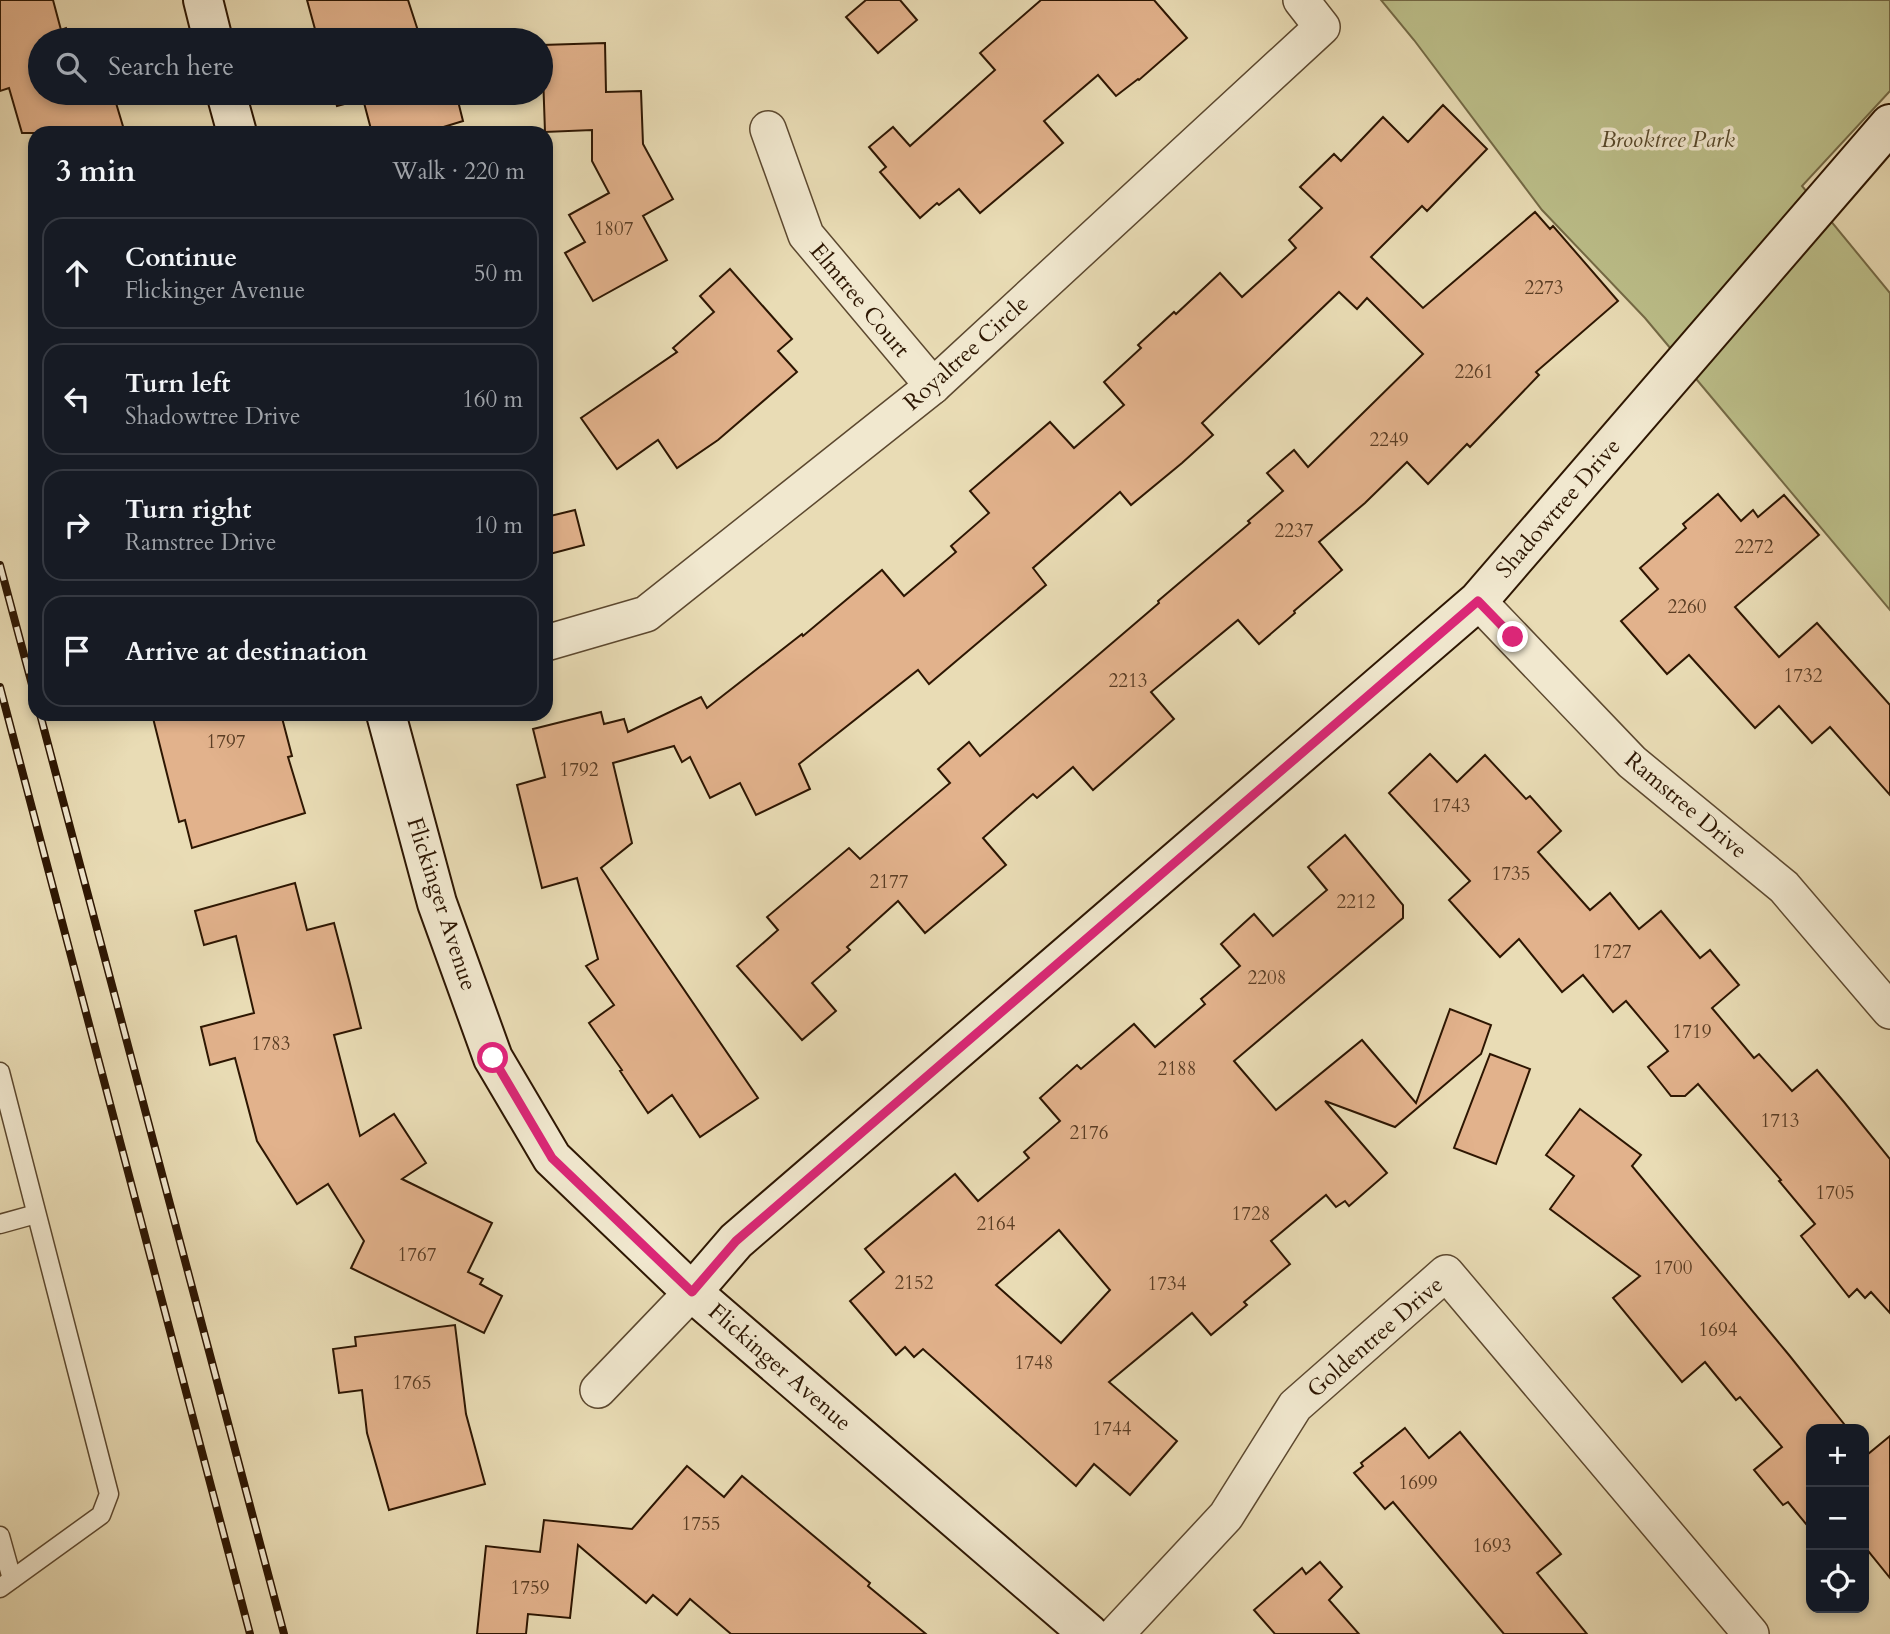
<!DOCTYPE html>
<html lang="en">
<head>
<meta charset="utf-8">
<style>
  :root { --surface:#171b24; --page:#242831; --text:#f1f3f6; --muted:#9ea1a6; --line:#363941 }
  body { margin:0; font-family:Cardo,serif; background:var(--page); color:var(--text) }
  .controls { position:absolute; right:21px; bottom:21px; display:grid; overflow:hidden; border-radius:14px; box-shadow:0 4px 10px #0003 }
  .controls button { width:63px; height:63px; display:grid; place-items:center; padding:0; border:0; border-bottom:2px solid var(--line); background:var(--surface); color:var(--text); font:35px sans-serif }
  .stop { position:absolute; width:21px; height:21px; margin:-16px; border:5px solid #db2777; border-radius:50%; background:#fff }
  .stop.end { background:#db2777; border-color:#fff; box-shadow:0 2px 7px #0008 }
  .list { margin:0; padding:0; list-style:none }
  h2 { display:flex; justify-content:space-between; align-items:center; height:91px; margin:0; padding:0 28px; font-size:30px }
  h2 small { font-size:23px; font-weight:400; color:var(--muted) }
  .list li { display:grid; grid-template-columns:46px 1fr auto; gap:21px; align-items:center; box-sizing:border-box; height:112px; margin:0 14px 14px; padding:0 14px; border:2px solid var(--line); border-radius:21px }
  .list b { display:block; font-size:26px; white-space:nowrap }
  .list p { margin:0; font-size:23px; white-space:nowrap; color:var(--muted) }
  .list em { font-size:23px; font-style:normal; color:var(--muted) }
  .icon { flex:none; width:38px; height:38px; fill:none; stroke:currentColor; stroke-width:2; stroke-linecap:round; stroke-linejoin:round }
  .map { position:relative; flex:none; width:1890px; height:1634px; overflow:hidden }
  .search { position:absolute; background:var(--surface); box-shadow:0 4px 10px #0003; left:28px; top:28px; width:525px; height:77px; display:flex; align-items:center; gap:18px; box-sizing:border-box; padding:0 24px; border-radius:38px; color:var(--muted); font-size:26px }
  .panel { position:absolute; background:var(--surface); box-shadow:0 4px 10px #0003; left:28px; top:126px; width:525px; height:595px; border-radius:21px }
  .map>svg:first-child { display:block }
</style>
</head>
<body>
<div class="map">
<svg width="1890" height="1634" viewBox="0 0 1890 1634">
  <rect width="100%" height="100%" fill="#e9dcb5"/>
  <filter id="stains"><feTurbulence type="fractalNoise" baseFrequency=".00286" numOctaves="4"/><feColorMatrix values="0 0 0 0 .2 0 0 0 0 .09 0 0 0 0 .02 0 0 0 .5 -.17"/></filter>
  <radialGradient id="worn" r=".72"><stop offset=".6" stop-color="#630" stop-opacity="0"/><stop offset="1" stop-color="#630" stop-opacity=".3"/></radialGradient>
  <polygon fill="#bcbf8a" stroke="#746a46" stroke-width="2" points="1381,0 1890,0 1890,91 1802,186 1890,293 1890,610 1645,318 1542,210 1414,40"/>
  <g fill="#e2b28c" stroke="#2d1602" stroke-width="2" fill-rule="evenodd">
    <polygon points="0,0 53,0 61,30 66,28 69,40 40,40 40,93 113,93 125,133 22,133 9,88 0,91"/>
    <polygon points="307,0 408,0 421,40 318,40"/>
    <polygon points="866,0 900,0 917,20 878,53 846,17"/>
    <polygon points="1041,0 1154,0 1187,38 1139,80 1138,79 1116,96 1098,75 1044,121 1063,143 980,213 959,189 939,205 937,203 920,218 880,172 886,167 869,147 893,127 910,146 995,70 980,53"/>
    <polygon points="605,43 606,92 641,91 643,144 673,199 643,216 667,260 593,301 565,253 585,242 569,215 609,193 592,161 592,130 545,132 542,45"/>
    <polygon points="333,93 456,93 463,121 424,133 372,133 363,99 337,106"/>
    <polygon points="1443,105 1487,149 1427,211 1422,206 1371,257 1423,308 1535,212 1550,229 1553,226 1618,301 1536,372 1539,375 1470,447 1467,444 1428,484 1407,462 1365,503 1319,542 1342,570 1294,611 1295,613 1259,644 1238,620 1151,692 1174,719 1093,790 1073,767 1037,798 1033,794 983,838 1006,865 925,933 898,901 847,947 850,950 812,983 836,1011 802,1040 737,966 778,930 767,917 849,848 860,859 950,783 938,769 969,742 980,756 1159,603 1158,601 1250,523 1248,521 1283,491 1267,473 1294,450 1308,467 1423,354 1367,298 1357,309 1339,292 1202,423 1213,435 1182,463 1131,505 1120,492 1033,568 1046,585 929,684 918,670 799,764 810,789 756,815 740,783 710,798 690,757 682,762 674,746 613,763 632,843 601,868 758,1098 700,1137 672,1095 648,1113 620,1071 622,1070 589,1023 614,1005 586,966 598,959 577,878 542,888 517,785 545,777 533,729 601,712 604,724 624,719 628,732 701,697 707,708 802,634 803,636 882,570 904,596 956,552 951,546 989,513 970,491 1050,422 1074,448 1124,405 1104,382 1141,348 1138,345 1174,312 1176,314 1220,273 1242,297 1296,248 1289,240 1322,208 1300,187 1334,154 1341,161 1383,117 1408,142"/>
    <polygon points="730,269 792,339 778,351 797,372 718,440 677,468 658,440 617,469 581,418 677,352 673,348 714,312 700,296"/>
    <polygon points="1718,494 1741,521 1753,510 1758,517 1784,495 1819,535 1735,607 1779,657 1817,623 1890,705 1890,795 1830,727 1812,743 1779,706 1755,728 1689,655 1667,674 1621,621 1658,589 1640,568 1686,528 1683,524"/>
    <polygon points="575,510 584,545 546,555 546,517"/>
    <polygon points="152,714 281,714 292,756 288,757 305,813 192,848 185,820 179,822"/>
    <polygon points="1430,754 1457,782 1485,755 1526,799 1530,796 1561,831 1538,852 1590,910 1610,893 1639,929 1661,911 1700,958 1710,950 1739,985 1712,1008 1754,1058 1759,1054 1792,1091 1817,1070 1844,1102 1890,1159 1890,1313 1871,1292 1865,1298 1857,1289 1849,1297 1801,1236 1815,1224 1779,1181 1781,1180 1698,1084 1685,1096 1671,1096 1648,1067 1668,1051 1626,1001 1613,1012 1583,975 1562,992 1519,939 1500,957 1449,900 1470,881 1389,793"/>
    <path d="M1345,835L1403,905V918L1234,1061L1276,1110L1362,1040L1416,1103L1450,1009L1491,1025L1481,1054L1395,1127L1325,1101L1387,1173L1349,1206L1345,1201L1336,1207L1326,1195L1271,1241L1290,1264L1244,1302L1247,1305L1211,1335L1192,1313L1109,1382L1177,1441L1130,1495L1094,1464L1076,1486L923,1349L914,1357L905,1347L896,1355L850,1301L884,1272L865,1249L955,1174L978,1201L1029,1158L1024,1152L1060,1121L1040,1098L1077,1065L1081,1069L1134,1024L1155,1047L1205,1004L1201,999L1240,966L1221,944L1254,914L1273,936L1327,890L1308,867ZM1059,1230L1110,1290L1061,1343L996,1285Z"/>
    <polygon points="295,883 307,930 334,923 349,980 361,1028 334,1035 360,1136 394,1114 426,1163 402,1179 492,1223 468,1272 483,1279 480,1284 502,1296 484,1333 351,1268 364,1241 328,1184 297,1204 257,1141 235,1058 210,1065 201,1027 254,1013 236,936 204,945 195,911"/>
    <polygon points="1490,1054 1530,1069 1496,1164 1454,1148"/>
    <polygon points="1580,1109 1641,1155 1632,1166 1789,1355 1848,1429 1811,1429 1811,1530 1788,1502 1783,1505 1754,1470 1782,1447 1740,1397 1736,1400 1705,1362 1682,1382 1613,1298 1640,1276 1550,1209 1574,1176 1546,1155"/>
    <polygon points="455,1325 466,1414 485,1484 389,1510 367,1433 362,1390 339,1393 333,1349 356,1346 355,1337"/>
    <polygon points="1405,1428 1429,1458 1460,1432 1561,1554 1537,1573 1587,1634 1504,1634 1393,1502 1385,1509 1354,1473 1363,1466 1361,1463"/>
    <polygon points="1890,1436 1890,1578 1864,1546 1864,1449 1868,1454"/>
    <polygon points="687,1466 724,1497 742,1476 870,1583 868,1586 926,1634 731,1634 690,1599 677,1615 653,1595 646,1603 578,1545 570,1618 528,1614 526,1634 477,1634 486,1546 540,1552 544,1520 632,1529"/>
    <polygon points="1320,1562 1342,1587 1329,1600 1359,1634 1275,1634 1254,1610 1302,1568 1306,1574"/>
  </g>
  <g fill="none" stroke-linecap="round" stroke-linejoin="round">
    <defs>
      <g id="lane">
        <polyline points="0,1072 109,1494 101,1515 0,1588"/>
        <polyline points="0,1224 36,1214"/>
        <polyline points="0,1536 12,1579"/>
      </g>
      <g id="street">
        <polyline points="768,129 806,235 933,386"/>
        <polyline points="1478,601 1632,762 1784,887 1890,1011"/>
        <polyline points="546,643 646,614 933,386 1322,27 1301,0"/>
        <polyline points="598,1390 692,1292"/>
        <polyline points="1116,1634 1226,1516 1295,1406 1446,1273 1751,1634"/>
      </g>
      <g id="secondary">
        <polyline points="203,0 213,40"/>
        <polyline points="226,93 237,133"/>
        <polyline points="386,714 437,903 493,1058 552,1158 692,1292 1089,1634"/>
        <polyline points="692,1292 736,1241 1478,601 1890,124"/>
      </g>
    </defs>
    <use href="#lane" stroke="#5c482f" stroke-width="21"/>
    <use href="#street" stroke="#5c482f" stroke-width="38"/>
    <use href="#secondary" stroke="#2d1602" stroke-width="42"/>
    <use href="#lane" stroke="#f1e8cf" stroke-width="18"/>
    <use href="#street" stroke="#f1e8cf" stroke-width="35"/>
    <use href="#secondary" stroke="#f1e8cf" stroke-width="38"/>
    <defs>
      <g id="rail">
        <polyline points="0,565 35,696"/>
        <polyline points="0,687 250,1634"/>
        <polyline points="40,714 284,1634"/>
      </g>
    </defs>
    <use href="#rail" stroke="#2d1602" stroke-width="8"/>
    <use href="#rail" stroke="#f1e8cf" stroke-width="5" stroke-dasharray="16" stroke-linecap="butt"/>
  </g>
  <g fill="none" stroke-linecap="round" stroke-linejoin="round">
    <polyline stroke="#db2777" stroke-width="9" points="493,1058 552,1158 692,1292 736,1241 1478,601 1513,637"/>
  </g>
  <g text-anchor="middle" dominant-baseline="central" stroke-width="7" stroke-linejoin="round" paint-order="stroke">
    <g font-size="19" fill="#5a3d24">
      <text x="614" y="229">1807</text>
      <text x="1544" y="288">2273</text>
      <text x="1474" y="372">2261</text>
      <text x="1389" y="440">2249</text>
      <text x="1294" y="531">2237</text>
      <text x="1754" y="547">2272</text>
      <text x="1687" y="607">2260</text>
      <text x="1803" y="676">1732</text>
      <text x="1128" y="681">2213</text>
      <text x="226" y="742">1797</text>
      <text x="579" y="770">1792</text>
      <text x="1451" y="806">1743</text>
      <text x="1511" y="874">1735</text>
      <text x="889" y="882">2177</text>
      <text x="1356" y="902">2212</text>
      <text x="1612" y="952">1727</text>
      <text x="1267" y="978">2208</text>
      <text x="1692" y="1032">1719</text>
      <text x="271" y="1044">1783</text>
      <text x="1177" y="1069">2188</text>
      <text x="1780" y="1121">1713</text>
      <text x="1089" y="1133">2176</text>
      <text x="1835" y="1193">1705</text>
      <text x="1251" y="1214">1728</text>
      <text x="996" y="1224">2164</text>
      <text x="417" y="1255">1767</text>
      <text x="1673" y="1268">1700</text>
      <text x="914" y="1283">2152</text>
      <text x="1167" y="1284">1734</text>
      <text x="1718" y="1330">1694</text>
      <text x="1034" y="1363">1748</text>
      <text x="412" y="1383">1765</text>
      <text x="1112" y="1429">1744</text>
      <text x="1418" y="1483">1699</text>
      <text x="701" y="1524">1755</text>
      <text x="1492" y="1546">1693</text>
      <text x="530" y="1588">1759</text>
    </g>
    <g font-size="23" font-style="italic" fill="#58492b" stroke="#f1e8cf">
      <text x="1668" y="139">Brooktree Park</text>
    </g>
    <g font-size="23" fill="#2d1602" stroke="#f1e8cf">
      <text transform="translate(860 300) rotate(50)">Elmtree Court</text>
      <text transform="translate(966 353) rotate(-42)">Royaltree Circle</text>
      <text transform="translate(1558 508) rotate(-49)">Shadowtree Drive</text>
      <text transform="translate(1686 805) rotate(40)">Ramstree Drive</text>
      <text transform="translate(442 904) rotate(72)">Flickinger Avenue</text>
      <text transform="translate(1375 1337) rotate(-41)">Goldentree Drive</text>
      <text transform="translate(780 1367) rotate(41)">Flickinger Avenue</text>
    </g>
  </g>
  <rect width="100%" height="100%" filter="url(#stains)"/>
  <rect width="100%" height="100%" fill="url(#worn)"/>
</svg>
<div class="controls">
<button>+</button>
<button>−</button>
<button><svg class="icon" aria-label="locate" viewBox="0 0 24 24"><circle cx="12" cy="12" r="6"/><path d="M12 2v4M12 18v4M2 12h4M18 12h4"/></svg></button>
</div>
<div class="stop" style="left:493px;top:1058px"></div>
<div class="stop end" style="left:1513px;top:637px"></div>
<div class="search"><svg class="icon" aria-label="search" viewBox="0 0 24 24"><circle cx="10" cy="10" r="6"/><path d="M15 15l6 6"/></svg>Search here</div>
<section class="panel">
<h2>3 min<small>Walk · 220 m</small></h2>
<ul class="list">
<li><svg class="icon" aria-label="ahead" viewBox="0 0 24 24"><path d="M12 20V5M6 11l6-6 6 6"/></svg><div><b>Continue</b><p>Flickinger Avenue</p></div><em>50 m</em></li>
<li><svg class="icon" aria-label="left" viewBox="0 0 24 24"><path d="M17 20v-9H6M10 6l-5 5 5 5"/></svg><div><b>Turn left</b><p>Shadowtree Drive</p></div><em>160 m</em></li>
<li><svg class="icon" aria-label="right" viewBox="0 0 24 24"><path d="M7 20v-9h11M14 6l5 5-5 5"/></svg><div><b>Turn right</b><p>Ramstree Drive</p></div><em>10 m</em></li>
<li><svg class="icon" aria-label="arrive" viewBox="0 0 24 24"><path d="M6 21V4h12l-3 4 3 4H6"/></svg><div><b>Arrive at destination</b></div></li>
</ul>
</section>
</div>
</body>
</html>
